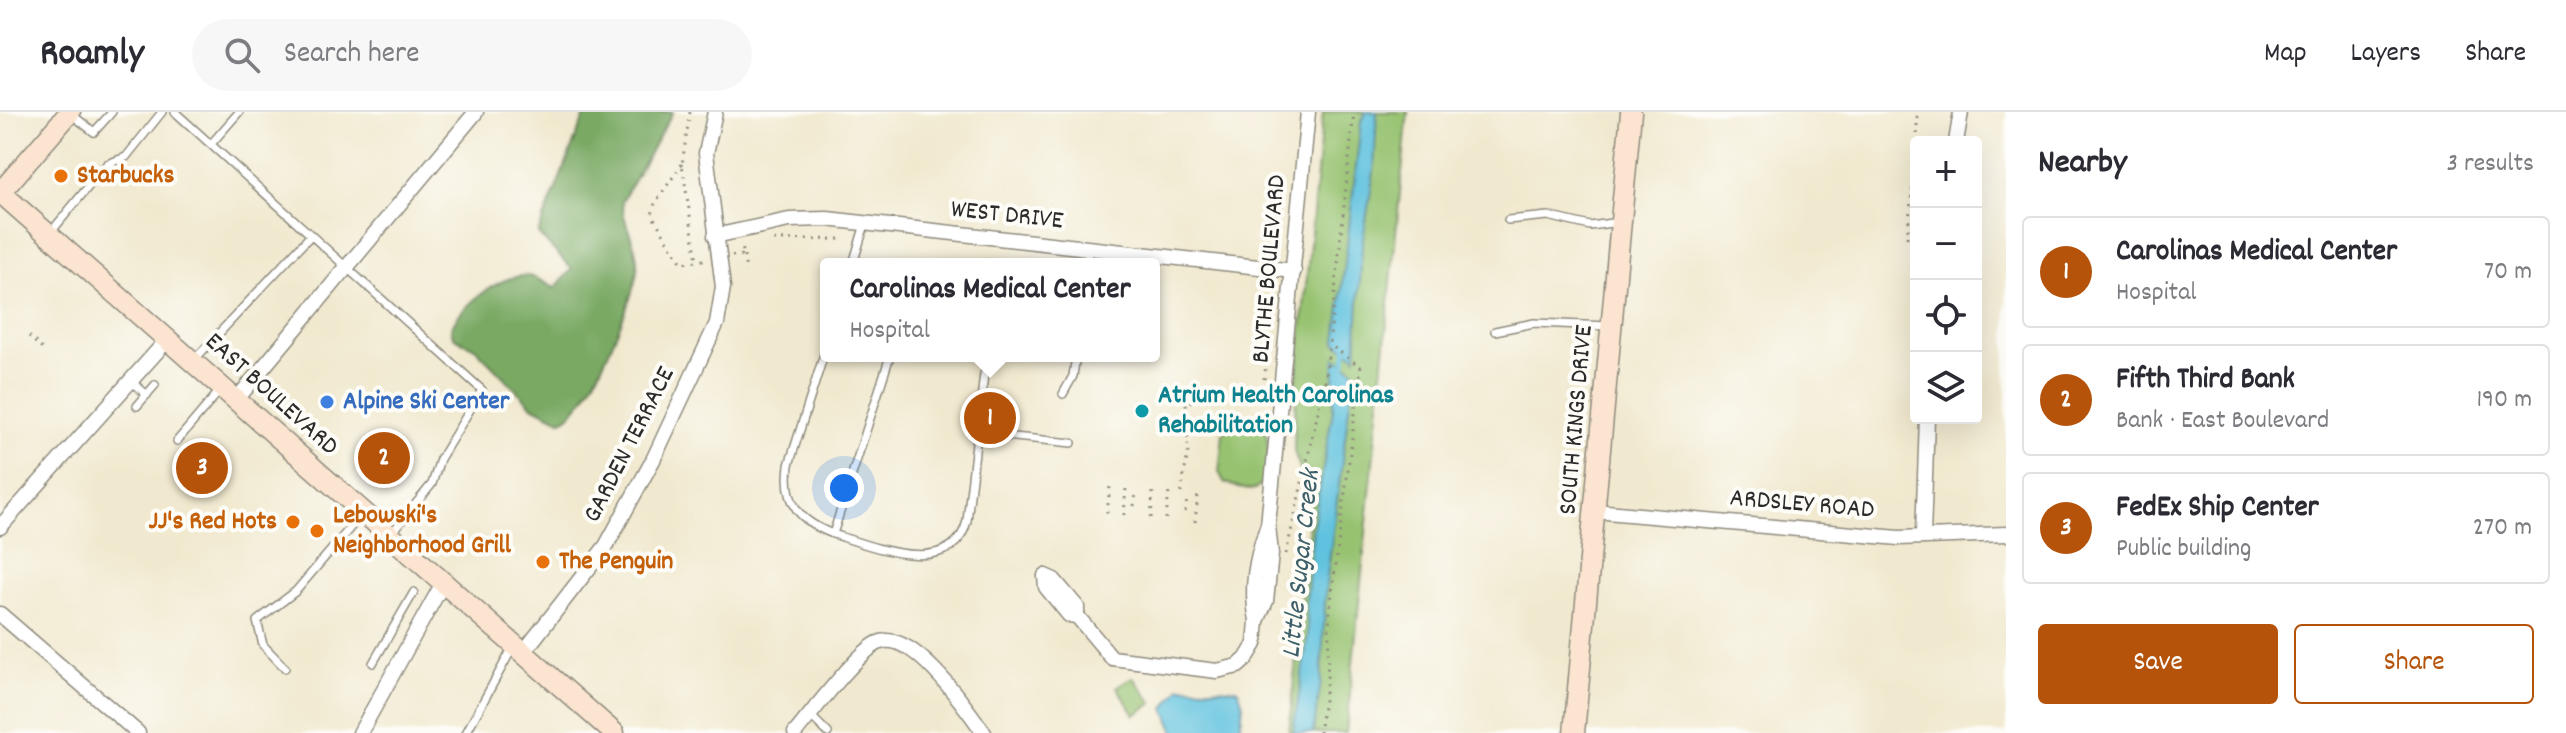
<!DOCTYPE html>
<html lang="en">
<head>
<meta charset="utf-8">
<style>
  :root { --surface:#fff; --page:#f7f7f7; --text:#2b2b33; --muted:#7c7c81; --line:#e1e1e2; --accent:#b45309 }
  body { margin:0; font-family:Dekko,sans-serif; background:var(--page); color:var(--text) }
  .controls { position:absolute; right:24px; top:24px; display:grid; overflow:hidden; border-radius:8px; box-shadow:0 8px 32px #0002 }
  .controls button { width:72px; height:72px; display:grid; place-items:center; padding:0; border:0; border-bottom:2px solid var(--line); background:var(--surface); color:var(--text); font:40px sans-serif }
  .you { position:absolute; left:844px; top:376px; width:28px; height:28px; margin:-20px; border:6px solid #fff; border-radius:50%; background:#1a73e8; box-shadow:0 0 0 12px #1a73e833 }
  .badge { display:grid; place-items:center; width:52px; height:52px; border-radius:50%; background:var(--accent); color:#fff; font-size:26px; font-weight:700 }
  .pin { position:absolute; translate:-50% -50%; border:4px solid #fff; box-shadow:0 2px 8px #0006 }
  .popup { position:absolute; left:820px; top:146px; width:340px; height:104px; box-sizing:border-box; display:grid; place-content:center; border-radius:8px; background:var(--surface); filter:drop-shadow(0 2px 6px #0005); font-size:26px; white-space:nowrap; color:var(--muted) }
  .popup b { font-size:30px; color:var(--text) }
  .popup::after { content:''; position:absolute; left:50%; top:100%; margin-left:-16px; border:16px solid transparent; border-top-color:var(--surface) }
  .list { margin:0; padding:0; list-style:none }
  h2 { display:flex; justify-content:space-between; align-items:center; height:104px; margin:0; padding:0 32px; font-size:34px }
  h2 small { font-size:26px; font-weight:400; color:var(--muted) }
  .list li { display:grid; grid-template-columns:52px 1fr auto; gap:24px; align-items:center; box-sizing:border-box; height:112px; margin:0 16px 16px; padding:0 16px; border:2px solid var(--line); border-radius:8px }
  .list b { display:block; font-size:30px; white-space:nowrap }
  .list p { margin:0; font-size:26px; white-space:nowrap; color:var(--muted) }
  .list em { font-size:26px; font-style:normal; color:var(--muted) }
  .actions { display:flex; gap:16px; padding:24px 32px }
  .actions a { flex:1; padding:18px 0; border:2px solid var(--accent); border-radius:8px; text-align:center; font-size:28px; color:var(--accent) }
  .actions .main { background:var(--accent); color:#fff }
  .icon { flex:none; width:44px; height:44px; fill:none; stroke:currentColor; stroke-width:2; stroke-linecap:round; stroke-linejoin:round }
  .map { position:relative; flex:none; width:2006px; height:621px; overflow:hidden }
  header { display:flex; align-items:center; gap:48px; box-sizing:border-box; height:112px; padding:0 40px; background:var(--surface); border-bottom:2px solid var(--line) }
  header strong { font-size:38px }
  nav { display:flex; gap:44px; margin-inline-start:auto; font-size:28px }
  .search { width:560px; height:72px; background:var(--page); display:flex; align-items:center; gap:20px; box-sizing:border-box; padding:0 28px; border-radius:44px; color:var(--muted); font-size:30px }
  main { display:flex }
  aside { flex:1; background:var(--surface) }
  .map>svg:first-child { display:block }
</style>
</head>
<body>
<header>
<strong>Roamly</strong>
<div class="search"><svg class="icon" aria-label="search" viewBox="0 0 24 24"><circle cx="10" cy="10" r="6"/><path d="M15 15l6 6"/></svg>Search here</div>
<nav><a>Map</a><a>Layers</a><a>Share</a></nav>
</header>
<main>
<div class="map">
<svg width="2006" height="621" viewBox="0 0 2006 621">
  <rect width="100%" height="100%" fill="#fdfcf7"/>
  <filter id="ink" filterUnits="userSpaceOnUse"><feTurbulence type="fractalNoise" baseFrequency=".0125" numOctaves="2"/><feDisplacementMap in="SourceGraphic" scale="16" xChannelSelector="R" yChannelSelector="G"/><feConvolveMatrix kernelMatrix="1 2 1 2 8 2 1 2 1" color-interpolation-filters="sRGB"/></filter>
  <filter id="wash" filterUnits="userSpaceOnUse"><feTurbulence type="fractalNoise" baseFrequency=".006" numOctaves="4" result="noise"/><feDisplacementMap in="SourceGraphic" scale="32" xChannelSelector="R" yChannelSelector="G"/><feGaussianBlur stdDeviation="1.8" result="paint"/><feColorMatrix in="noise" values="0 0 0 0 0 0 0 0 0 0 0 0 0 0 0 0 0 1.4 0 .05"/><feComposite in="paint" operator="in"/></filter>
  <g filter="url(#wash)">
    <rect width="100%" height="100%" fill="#f1e9cf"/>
    <g fill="#97c371" stroke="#61774e" stroke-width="2">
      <polygon points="1323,0 1408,0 1346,621 1289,621 1311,389 1294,339 1296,275"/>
      <path d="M1252,313L1264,317C1271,328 1270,371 1255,377C1246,380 1232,373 1224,370L1219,360L1223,321L1231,314Z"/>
      <polygon points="1133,565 1153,591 1135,603 1117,575"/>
    </g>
    <path fill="#79a963" stroke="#526a47" stroke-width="2" d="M586,0H673L622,89C622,114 640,133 637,159C634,187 587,304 560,308L532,294L475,236L453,225L451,216C460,194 506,157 532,165C540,167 548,173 555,176L572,157L538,122Z"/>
    <g fill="#61c2df" stroke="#467685" stroke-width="2">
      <polygon points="1366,0 1377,0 1374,59 1362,134 1356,245 1336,230 1361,10"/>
      <polygon points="1335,245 1354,258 1326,473 1321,570 1313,621 1293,621 1308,524 1306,493 1313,414 1333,298"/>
      <polygon points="1180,575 1238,577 1243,592 1240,621 1175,621 1165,596"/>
    </g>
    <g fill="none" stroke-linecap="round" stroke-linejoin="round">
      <polyline stroke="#61c2df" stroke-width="5" points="1344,257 1347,232"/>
    </g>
  </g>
  <g filter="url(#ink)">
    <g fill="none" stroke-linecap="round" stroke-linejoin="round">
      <defs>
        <g id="lane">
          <polyline points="175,0 482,278 440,347 432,372 391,422"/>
          <polyline points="71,2 94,20 112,0"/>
          <polyline points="211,32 239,0"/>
          <polyline points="1508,108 1548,104 1590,114 1619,110"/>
          <polyline points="51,120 107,52 126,45 162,0"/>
          <polyline points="853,152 865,112"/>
          <polyline points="1087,152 1088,137"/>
          <polyline points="1495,219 1534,211 1609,214"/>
          <path d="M826,236L789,353C784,391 799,409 833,422"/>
          <path d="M890,244L833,422C871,434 953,468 967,409L984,262"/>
          <polyline points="195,247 311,123"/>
          <polyline points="131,269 147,283"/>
          <polyline points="1063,282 1073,264 1076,244"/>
          <polyline points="137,294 155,273"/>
          <polyline points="977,321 1072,331"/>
          <polyline points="177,329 222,276"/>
          <polyline points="373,551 414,480"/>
          <polyline points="285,556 263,533 257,509 296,479 362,402"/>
          <polyline points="810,603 828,621"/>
          <polyline points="466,621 513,535"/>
        </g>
        <g id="street">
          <polyline points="1956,30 1961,0"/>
          <polyline points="715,124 789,108 827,107 1294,159"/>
          <polyline points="237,287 476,0"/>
          <polyline points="1595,399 1899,426 2006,422"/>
          <polyline points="0,415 168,227"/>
          <polyline points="1923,424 1927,306"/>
          <polyline points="1045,464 1054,468 1077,495 1077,504 1112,546 1217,559 1238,554 1246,547 1255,532 1257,509 1266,489 1271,442 1268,413 1308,0"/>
          <polyline points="1045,464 1046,475 1069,503 1077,504"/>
          <polyline points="0,502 138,621"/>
          <path d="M1257,508C1250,476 1256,446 1267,415"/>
          <polyline points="523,541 606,434 653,348 717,211 723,175 706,41 715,0"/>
          <polyline points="360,621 443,471"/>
          <path d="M795,621C812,601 857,541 878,531C911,515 967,597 984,621"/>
        </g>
        <g id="secondary">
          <polyline points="0,80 614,621"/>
          <polyline points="0,81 70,0"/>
          <polyline points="1574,621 1631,0"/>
        </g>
      </defs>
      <use href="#lane" stroke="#8e8a7d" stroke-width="10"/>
      <use href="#street" stroke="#8e8a7d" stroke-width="17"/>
      <use href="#secondary" stroke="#8e8a7d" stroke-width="23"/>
      <g stroke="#8e8a7d" stroke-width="3" stroke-dasharray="2 6" stroke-linecap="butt">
        <polyline points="690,0 682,52 697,149"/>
        <polyline points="1917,30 1917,5 1922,0"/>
        <polyline points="682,52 655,91 652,103 682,151 704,148"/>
        <polyline points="1907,126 1916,44"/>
        <polyline points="774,128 840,127"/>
        <polyline points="732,144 744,143 742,135"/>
        <polyline points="744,144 746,160"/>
        <polyline points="29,224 44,239"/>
        <polyline points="1181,381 1188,340 1186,290 1262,283 1271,212"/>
        <polyline points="1134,394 1136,381"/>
        <polyline points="1185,400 1187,387"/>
        <polyline points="1107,401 1110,374"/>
        <polyline points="1124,403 1126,376"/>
        <polyline points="1151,406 1153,379"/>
        <polyline points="1166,407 1169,380"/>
        <polyline points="1195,410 1198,383"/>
        <polyline points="1286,442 1326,264 1354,0"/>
        <polyline points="1319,621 1327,568 1330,497 1361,255 1330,233"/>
      </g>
      <use href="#lane" stroke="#fff" stroke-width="7"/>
      <use href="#street" stroke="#fff" stroke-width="14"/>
      <use href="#secondary" stroke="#fce5d0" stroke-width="20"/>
    </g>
  </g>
  <g fill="#e8710a" stroke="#fdfcf7" stroke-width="3">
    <circle cx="61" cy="64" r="8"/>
    <circle cx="293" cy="410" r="8"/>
    <circle cx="317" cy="419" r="8"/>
    <circle cx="543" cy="450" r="8"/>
  </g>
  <circle fill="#3f7fe0" stroke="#fdfcf7" stroke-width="3" cx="327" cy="290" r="8"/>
  <circle fill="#0f9aa8" stroke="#fdfcf7" stroke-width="3" cx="1142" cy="299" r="8"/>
  <g text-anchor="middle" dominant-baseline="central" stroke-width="8" stroke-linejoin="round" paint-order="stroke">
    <g font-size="26" font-weight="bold" fill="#c56008" stroke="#fdfcf7" text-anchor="start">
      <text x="77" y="64">Starbucks</text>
      <text x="333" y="404">Lebowski's<tspan x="333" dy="30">Neighborhood Grill</tspan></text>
      <text x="277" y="410" text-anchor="end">JJ's Red Hots</text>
      <text x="559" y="450">The Penguin</text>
    </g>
    <g font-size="26" fill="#2b2b2b" stroke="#fdfcf7">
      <text transform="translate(1007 104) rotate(6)">WEST DRIVE</text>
      <text transform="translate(1270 157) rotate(-85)">BLYTHE BOULEVARD</text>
      <text transform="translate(271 283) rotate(42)">EAST BOULEVARD</text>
      <text transform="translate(1577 308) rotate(-85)">SOUTH KINGS DRIVE</text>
      <text transform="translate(630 333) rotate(-63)">GARDEN TERRACE</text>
      <text transform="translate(1802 393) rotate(5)">ARDSLEY ROAD</text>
    </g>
    <g font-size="26" font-weight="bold" fill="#0d838f" stroke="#fdfcf7" text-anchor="start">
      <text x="1158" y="284">Atrium Health Carolinas<tspan x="1158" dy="30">Rehabilitation</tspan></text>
    </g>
    <g font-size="26" font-weight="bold" fill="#366cbe" stroke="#fdfcf7" text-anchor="start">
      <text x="343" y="290">Alpine Ski Center</text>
    </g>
    <g font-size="28" font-style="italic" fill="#3e606a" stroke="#fdfcf7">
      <text transform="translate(1303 452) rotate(-84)">Little Sugar Creek</text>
    </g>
  </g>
</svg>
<div class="controls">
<button>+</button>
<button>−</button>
<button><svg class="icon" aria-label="locate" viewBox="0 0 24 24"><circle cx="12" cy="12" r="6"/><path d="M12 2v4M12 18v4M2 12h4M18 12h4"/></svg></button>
<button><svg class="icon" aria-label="layers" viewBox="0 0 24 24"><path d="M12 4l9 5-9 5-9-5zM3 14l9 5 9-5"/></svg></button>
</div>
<div class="you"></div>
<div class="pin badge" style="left:990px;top:306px">1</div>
<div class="popup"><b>Carolinas Medical Center</b>Hospital</div>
<div class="pin badge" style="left:384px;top:346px">2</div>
<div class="pin badge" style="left:202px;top:356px">3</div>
</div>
<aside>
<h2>Nearby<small>3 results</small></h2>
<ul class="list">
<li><span class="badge">1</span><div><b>Carolinas Medical Center</b><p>Hospital</p></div><em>70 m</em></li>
<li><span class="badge">2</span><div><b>Fifth Third Bank</b><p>Bank · East Boulevard</p></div><em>190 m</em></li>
<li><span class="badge">3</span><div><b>FedEx Ship Center</b><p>Public building</p></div><em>270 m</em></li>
</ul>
<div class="actions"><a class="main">Save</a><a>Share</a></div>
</aside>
</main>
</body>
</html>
